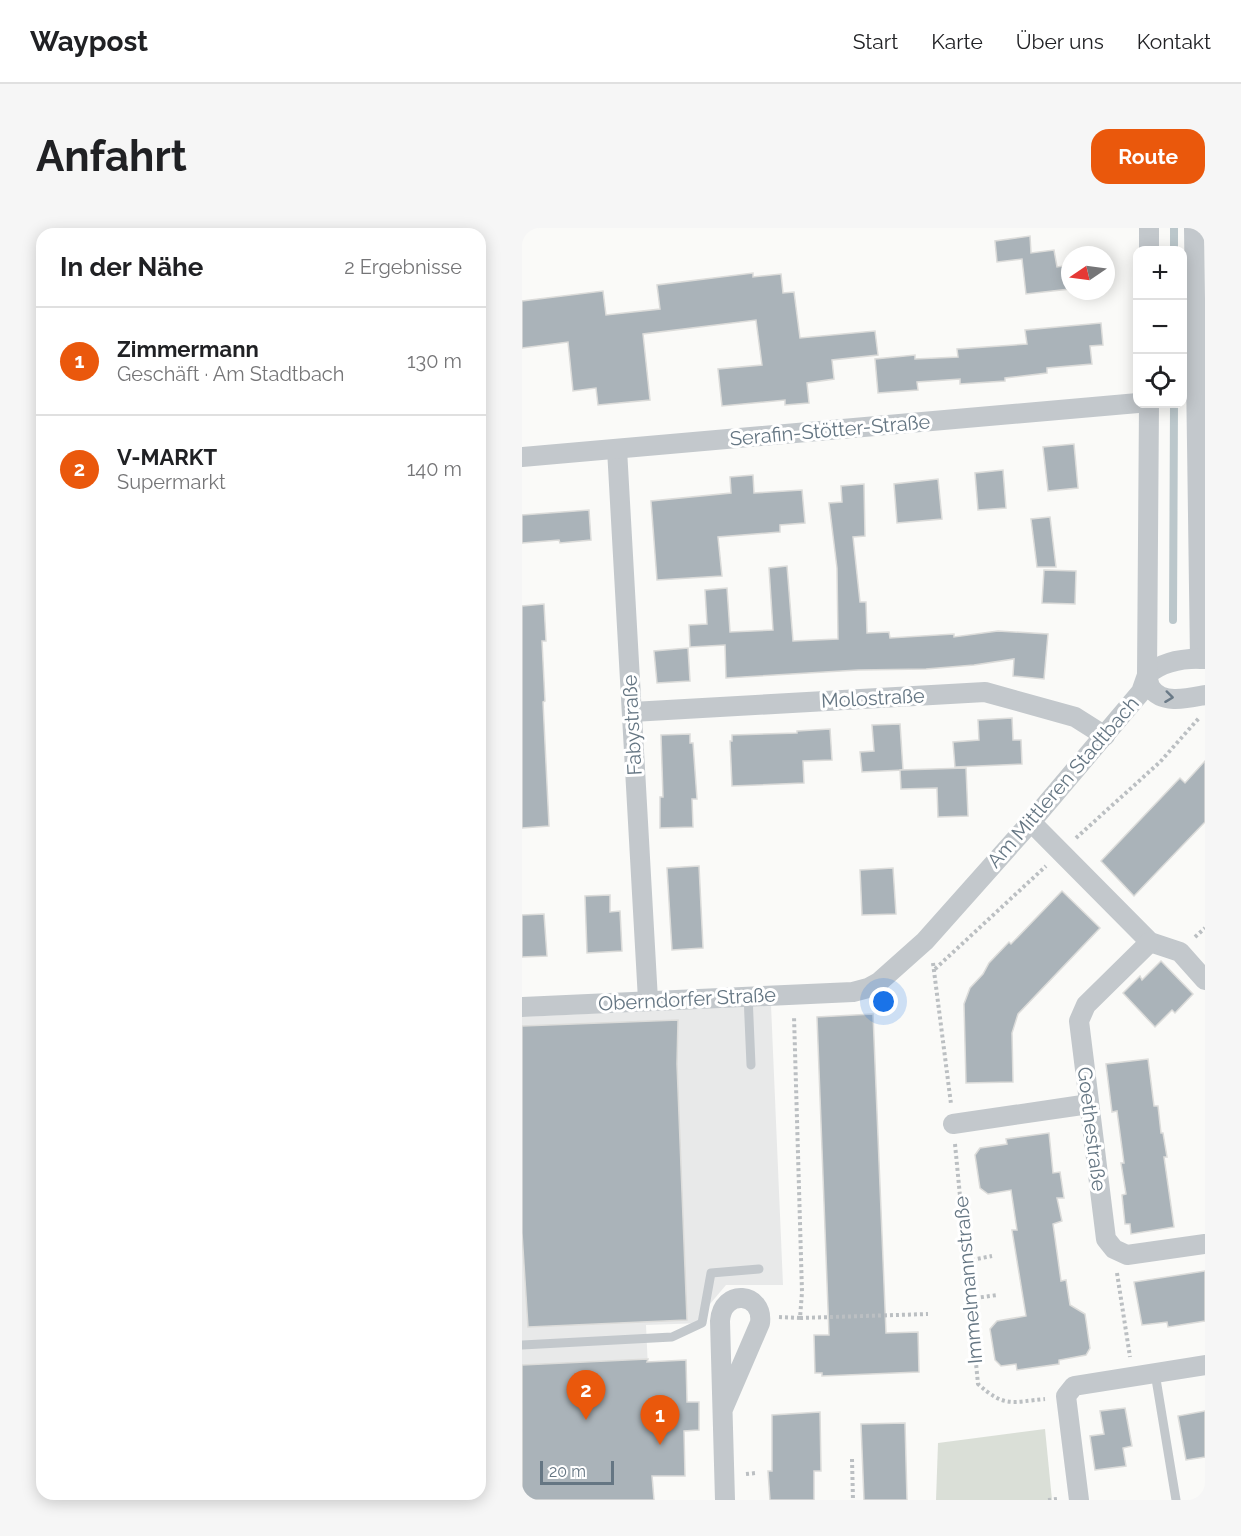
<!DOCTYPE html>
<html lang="de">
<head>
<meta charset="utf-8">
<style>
  :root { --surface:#fff; --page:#f6f6f6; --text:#202124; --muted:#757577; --line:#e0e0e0; --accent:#ea580c }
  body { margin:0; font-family:Raleway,sans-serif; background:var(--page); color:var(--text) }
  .controls { position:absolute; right:18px; top:18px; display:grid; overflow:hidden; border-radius:12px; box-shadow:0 3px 15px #0003 }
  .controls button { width:54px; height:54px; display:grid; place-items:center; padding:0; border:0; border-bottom:2px solid var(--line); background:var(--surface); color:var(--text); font:30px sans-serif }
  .compass { position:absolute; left:539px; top:18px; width:54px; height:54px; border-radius:50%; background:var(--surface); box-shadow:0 3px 15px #0003; rotate:257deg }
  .scale { position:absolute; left:18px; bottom:15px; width:74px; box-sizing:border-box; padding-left:6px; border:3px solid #657683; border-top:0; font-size:16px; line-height:21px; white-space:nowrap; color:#657683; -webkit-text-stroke:4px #fff; paint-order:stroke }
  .you { position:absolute; left:362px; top:774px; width:21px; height:21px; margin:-15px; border:4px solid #fff; border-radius:50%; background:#1a73e8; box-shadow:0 0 0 9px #1a73e833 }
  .badge { display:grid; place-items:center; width:39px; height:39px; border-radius:50%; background:var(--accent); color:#fff; font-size:20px; font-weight:700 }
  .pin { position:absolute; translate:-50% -50px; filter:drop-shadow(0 2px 3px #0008) }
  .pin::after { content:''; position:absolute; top:32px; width:21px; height:18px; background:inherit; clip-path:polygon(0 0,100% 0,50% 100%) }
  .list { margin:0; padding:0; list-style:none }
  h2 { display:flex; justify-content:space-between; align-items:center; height:78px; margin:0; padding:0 24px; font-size:26px }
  h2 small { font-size:20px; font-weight:400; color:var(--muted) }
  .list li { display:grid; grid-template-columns:39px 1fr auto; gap:18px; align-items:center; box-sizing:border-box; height:108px; padding:0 24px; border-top:2px solid var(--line) }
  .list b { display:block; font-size:22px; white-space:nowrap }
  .list p { margin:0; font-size:20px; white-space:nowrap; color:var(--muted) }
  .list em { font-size:20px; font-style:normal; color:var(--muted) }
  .icon { flex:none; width:33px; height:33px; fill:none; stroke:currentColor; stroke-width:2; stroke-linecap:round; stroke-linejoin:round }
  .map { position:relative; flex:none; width:683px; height:1272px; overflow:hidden; border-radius:18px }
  header { display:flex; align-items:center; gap:36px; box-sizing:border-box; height:84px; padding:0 30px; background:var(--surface); border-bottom:2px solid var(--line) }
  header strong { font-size:28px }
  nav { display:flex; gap:33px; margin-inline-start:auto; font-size:21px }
  .intro { display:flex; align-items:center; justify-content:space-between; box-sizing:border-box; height:144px; padding:0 36px }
  h1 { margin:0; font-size:42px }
  .button { padding:15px 27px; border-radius:18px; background:var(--accent); color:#fff; font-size:21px; font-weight:700 }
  main { display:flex; gap:36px; padding:0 36px }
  aside { flex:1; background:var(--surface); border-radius:18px; box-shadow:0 3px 15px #0003 }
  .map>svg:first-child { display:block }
</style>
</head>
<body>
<header>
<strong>Waypost</strong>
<nav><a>Start</a><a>Karte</a><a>Über uns</a><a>Kontakt</a></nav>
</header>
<div class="intro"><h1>Anfahrt</h1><a class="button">Route</a></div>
<main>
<aside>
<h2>In der Nähe<small>2 Ergebnisse</small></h2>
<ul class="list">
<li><span class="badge">1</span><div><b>Zimmermann</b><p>Geschäft · Am Stadtbach</p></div><em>130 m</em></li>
<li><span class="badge">2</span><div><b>V-MARKT</b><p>Supermarkt</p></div><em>140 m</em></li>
</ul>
</aside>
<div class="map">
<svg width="683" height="1272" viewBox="0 0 683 1272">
  <rect width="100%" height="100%" fill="#fafaf8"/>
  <polygon fill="#e8e9e9" points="249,777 261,1057 204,1057 188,1076 180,1095 124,1097 132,1272 0,1272 0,789"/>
  <polygon fill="#dadfd7" points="523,1201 530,1272 414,1272 416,1215"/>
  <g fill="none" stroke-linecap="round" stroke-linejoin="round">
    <g stroke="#bbc7cb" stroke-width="8">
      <polyline points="652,22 652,0"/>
      <polyline points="651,392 652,176"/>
    </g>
  </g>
  <g fill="#aab3b9" stroke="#dcdcda" stroke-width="1.5">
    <polygon points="508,8 509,25 532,22 535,39 548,37 548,61 504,66 500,31 475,34 473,13"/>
    <polygon points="231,45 231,49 259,46 261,65 272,64 278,110 353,103 356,127 310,132 312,151 285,155 287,175 263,177 263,172 200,178 196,141 240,137 234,92 121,106 128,172 76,177 74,160 51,163 46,114 0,120 0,73 81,63 84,87 138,81 135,57"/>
    <polygon points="579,95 581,117 568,118 570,136 525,140 525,145 483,150 483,153 438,156 438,151 395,154 396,162 356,165 353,131 393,127 393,131 436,129 435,121 505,116 503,102"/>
    <polygon points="552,216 556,260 526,263 521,219"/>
    <polygon points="481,242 484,280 456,282 453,245"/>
    <polygon points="231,247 232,265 280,262 283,295 258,297 258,304 196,309 200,348 135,352 129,273 209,265 208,249"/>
    <polygon points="416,251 420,291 375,295 372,256"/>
    <polygon points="342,256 343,308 331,309 338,374 344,374 345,405 367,404 368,410 432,406 432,409 476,403 526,406 522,451 491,448 492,431 452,437 404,441 336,442 204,450 203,417 168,419 167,397 185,396 183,362 205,360 208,404 251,402 247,340 265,338 271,413 316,411 315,340 307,275 320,274 319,258"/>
    <polygon points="67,282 69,312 38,315 37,312 0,315 0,287"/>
    <polygon points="528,289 534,339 515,339 509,291"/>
    <polygon points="522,342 554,343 553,376 520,375"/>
    <polygon points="22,376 24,413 20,413 23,473 21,474 27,598 0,600 0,378"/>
    <polygon points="166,420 168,453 135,455 132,423"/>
    <polygon points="490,490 491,512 499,512 500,536 433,539 431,514 457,512 456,492"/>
    <polygon points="378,496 381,542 340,544 338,524 352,523 350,497"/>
    <polygon points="308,501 310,532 281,533 282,555 210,558 208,513 210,513 210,507 275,505 275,503"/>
    <polygon points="168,506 168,515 171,515 175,571 170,571 171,599 138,600 138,569 141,569 139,507"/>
    <polygon points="683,533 683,594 612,668 579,633 658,550 663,555"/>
    <polygon points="444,540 446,588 416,589 415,560 379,561 378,542"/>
    <polygon points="177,638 181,720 150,722 145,640"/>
    <polygon points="371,640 374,686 340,687 338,642"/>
    <polygon points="540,663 578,700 496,786 490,805 491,854 444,855 442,776 448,760 461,746 467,735 487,714 489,716"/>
    <polygon points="88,667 88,684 98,683 100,723 65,725 63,668"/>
    <polygon points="22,686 25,728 0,729 0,687"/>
    <polygon points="639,733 671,766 653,785 650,782 633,799 601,765 618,748 620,752"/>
    <polygon points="351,786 364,1105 396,1104 397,1144 300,1148 300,1145 293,1145 292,1107 307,1107 295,789"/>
    <polygon points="156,792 155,836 165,1092 6,1099 0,1005 0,798"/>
    <polygon points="626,831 632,878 636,878 639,905 641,905 645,929 642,929 652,999 609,1006 608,996 603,996 600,967 604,966 599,935 602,935 595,883 590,884 584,836"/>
    <polygon points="527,905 531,945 538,944 542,970 535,970 540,993 531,996 539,1053 544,1052 548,1077 563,1086 568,1120 564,1127 537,1132 537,1136 495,1142 494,1136 479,1138 473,1132 468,1101 475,1093 504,1088 490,1002 495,1002 489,962 466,966 458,960 453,927 458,920 485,916 484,911"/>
    <polygon points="683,1043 683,1093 646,1099 645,1094 620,1097 612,1054"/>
    <polygon points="126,1131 125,1134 164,1132 165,1174 177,1174 177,1202 162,1203 163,1248 130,1248 132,1272 0,1272 0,1137"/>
    <polygon points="603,1180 610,1218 601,1220 604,1238 573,1242 568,1208 582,1206 578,1183"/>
    <polygon points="683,1183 683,1229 664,1232 656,1188"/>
    <polygon points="298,1184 299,1243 292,1243 292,1272 248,1272 246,1243 250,1243 250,1187"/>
    <polygon points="383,1195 385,1272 342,1272 339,1196"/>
  </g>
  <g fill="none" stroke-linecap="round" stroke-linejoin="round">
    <g stroke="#bbbfc2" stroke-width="4" stroke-dasharray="3 3" stroke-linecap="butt">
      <polyline points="554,610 638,534 677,490"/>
      <polyline points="673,709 683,700"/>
      <polyline points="411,735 429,876"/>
      <polyline points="413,741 524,638"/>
      <path d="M433,916L456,1156C483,1180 489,1174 523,1171"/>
      <polyline points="444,1033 470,1028"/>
      <polyline points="595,1045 608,1129"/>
      <polyline points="447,1071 475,1067"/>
      <polyline points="257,1089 278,1090 280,1064 272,788"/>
      <polyline points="278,1090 406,1086"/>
      <polyline points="330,1231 331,1272"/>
      <polyline points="224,1246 234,1245"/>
      <polyline points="526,1272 535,1271"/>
    </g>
    <g stroke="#c3c8cc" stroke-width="9">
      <polyline points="226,767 229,837"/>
      <polyline points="0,1117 150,1109 180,1095 189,1045 237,1041"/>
      <polyline points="633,1145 654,1272"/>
    </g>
    <g stroke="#c3c8cc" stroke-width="20">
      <polyline points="627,0 627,22"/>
      <polyline points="672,0 678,431"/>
      <polyline points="95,221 126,772"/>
      <polyline points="0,229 616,175"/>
      <path d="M625,447C626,451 627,457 629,460C640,477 667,470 683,467"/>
      <path d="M625,447C641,433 662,430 683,431"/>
      <polyline points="110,484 463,464 553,489 583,508"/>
      <polyline points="509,594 628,714 658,724 683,752"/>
      <polyline points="628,714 564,777 557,793 584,1011 592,1021 605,1027 683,1016"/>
      <polyline points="0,779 331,764 346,760 357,754 403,713 509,594 619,464 625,447 627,176"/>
      <polyline points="431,896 567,876"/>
      <path d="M201,1181L238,1095C242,1064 200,1060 198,1093L203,1272"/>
      <polyline points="557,1272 544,1168 552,1158 683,1137"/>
    </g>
  </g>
  <defs><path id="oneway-chevron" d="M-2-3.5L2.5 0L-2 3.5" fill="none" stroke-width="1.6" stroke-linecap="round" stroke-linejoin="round" transform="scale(1.5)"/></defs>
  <use stroke="#6a7a87" href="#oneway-chevron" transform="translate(647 469) rotate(7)"/>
  <g text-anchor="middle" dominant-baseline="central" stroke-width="6" stroke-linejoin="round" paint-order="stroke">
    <g font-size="20" fill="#657683" stroke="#fff">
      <text transform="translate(308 202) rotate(-5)">Serafin-Stötter-Straße</text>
      <text transform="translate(351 470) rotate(-3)">Molostraße</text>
      <text transform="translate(110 497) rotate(-93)">Fabystraße</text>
      <text transform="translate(541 554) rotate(-49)">Am Mittleren Stadtbach</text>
      <text transform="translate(165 771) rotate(-3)">Oberndorfer Straße</text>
      <text transform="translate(570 901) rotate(83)">Goethestraße</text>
      <text transform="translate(446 1052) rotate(-95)">Immelmannstraße</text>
    </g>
  </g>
</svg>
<div class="controls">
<button>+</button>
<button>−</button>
<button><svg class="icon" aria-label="locate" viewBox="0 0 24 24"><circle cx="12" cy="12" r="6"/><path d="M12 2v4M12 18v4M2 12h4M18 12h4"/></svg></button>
</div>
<svg class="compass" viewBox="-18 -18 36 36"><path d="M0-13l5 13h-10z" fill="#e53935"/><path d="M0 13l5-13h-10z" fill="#757577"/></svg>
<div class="scale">20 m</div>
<div class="you"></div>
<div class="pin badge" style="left:138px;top:1217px">1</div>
<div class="pin badge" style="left:64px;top:1192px">2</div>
</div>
</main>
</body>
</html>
